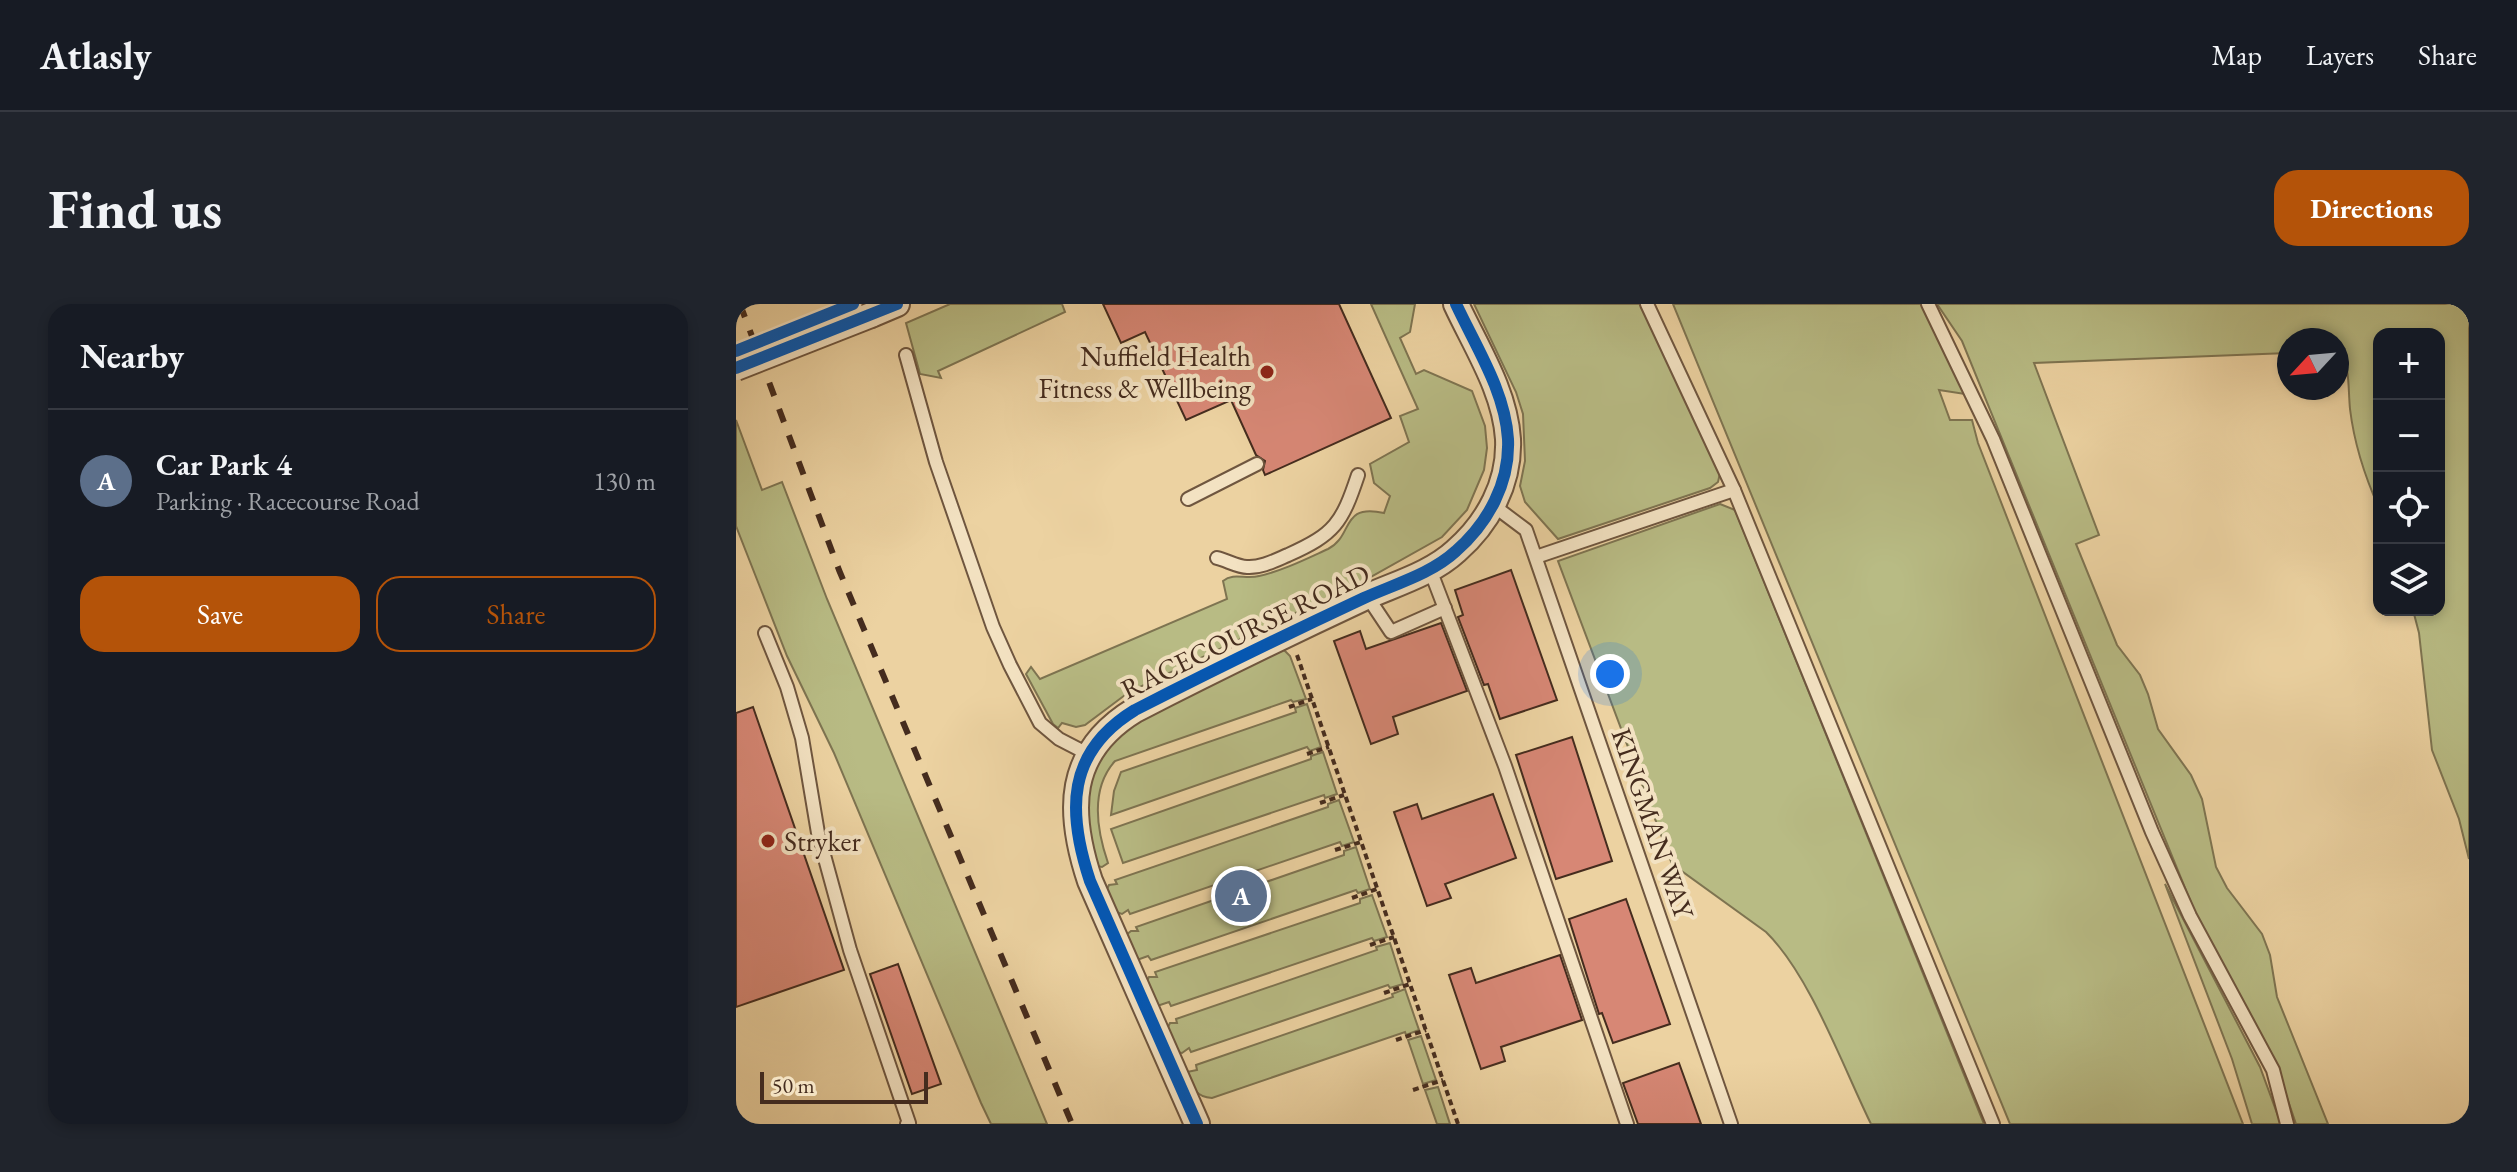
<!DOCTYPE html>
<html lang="en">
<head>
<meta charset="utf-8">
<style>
  :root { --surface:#171b24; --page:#20242c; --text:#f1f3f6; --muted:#9ea1a6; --line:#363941; --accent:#b45309 }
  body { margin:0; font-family:"EB Garamond",serif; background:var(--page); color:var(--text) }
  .controls { position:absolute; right:24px; top:24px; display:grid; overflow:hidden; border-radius:16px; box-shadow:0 4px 12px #0003 }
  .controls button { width:72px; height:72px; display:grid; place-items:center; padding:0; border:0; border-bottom:2px solid var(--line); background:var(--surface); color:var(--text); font:40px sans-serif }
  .compass { position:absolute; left:1541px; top:24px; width:72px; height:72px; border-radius:50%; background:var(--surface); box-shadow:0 4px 12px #0003; rotate:244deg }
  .scale { position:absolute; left:24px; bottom:20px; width:168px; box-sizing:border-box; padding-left:8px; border:4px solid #452c1e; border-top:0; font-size:22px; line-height:28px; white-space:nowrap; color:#452c1e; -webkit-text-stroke:6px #f3e2c2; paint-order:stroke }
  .you { position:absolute; left:874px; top:370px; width:28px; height:28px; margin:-20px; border:6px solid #fff; border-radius:50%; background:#1a73e8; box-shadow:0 0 0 12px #1a73e833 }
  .badge { display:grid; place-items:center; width:52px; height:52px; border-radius:50%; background:var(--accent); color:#fff; font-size:26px; font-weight:700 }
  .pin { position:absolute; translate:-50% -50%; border:4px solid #fff; box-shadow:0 2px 8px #0006 }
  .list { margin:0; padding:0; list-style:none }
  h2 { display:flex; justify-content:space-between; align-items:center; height:104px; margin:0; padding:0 32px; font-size:34px }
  h2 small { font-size:26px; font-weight:400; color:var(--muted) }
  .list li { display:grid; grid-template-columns:52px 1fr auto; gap:24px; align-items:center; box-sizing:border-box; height:144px; padding:0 32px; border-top:2px solid var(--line) }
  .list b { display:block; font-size:30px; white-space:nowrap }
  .list p { margin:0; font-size:26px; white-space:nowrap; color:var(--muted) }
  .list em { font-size:26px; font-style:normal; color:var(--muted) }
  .actions { display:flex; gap:16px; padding:24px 32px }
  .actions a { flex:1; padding:18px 0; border:2px solid var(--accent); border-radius:24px; text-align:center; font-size:28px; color:var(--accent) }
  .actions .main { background:var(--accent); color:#fff }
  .icon { flex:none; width:44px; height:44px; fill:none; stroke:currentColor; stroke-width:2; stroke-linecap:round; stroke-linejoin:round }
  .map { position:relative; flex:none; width:1733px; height:820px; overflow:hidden; border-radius:24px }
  header { display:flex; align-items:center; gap:48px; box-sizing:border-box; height:112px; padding:0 40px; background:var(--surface); border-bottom:2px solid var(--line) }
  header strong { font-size:38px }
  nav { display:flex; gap:44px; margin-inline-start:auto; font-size:28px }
  .intro { display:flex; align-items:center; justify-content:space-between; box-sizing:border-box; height:192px; padding:0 48px }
  h1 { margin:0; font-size:56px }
  .button { padding:20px 36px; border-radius:24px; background:var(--accent); color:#fff; font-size:28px; font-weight:700 }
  main { display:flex; gap:48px; padding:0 48px }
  aside { flex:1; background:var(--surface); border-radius:24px; box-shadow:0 4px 12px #0003 }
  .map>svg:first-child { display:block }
</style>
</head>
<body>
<header>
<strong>Atlasly</strong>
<nav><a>Map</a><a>Layers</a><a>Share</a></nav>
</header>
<div class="intro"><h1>Find us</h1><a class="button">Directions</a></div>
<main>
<aside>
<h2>Nearby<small></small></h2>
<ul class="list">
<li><span class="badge" style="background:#5c6f8a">A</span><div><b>Car Park 4</b><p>Parking · Racecourse Road</p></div><em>130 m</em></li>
</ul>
<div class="actions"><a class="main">Save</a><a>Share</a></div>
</aside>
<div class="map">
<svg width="1733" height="820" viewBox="0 0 1733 820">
  <rect width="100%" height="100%" fill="#ecd2a1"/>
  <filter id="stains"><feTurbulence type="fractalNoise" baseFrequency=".0025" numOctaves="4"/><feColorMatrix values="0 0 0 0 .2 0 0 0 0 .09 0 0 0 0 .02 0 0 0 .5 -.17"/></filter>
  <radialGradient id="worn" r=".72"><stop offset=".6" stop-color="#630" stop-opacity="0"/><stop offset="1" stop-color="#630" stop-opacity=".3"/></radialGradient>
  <g fill="#b8bb84" stroke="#7e7451" stroke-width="2">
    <polygon points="214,0 326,0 329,8 202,67 205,74 184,70 170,19"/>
    <path d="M635,0H679L674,28L664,34L680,70L688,66L736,87L749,122L751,144L748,166L731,206L706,233L631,275L393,388L349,421L340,423L326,419L322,424L317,420L290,370L295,363L304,375L491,295L487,277C498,268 510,276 523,272C546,267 570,255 592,245C618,232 604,199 648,209L654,192L638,179L634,160L673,138L664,112L682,105Z"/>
    <polygon points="738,0 904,0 984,169 982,178 974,184 822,235 789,198 784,182 789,157 787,110 780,88"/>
    <polygon points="937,0 1185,0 1229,90 1203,86 1214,116 1236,116 1242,139 1507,820 1274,820"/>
    <path d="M1201,0H1733V555L1723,515L1696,446L1683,329L1677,306H1703V30H1643V204C1629,173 1618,138 1614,105C1612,83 1614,69 1606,48H1601V36H1553V49L1298,59L1363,231L1340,240L1381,341L1404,371L1412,390L1422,425L1455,471L1466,495L1480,563L1491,584L1526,630L1534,651L1541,693L1592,820H1560L1546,779L1527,736L1458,606L1226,37Z"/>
    <polygon points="0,116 26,186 46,178 91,295 311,820 255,820 245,799 98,449 51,352 0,222"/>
    <path d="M984,200L999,206L1248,820H1135C1107,763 1074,671 1030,628L936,560L822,257Z"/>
    <path d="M547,345L554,352L570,395L557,398L555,396L379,457C354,485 361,527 372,559L366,563L361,562L351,538L349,493L361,457L393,420Z"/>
    <polygon points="571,400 585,443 574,447 571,443 375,511 378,487 385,468 560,408 559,404"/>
    <polygon points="587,448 601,490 589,494 588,491 387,559 375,525 575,455 575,452"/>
    <polygon points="603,496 618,538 606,542 604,538 394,610 392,606 386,610 380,608 370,587 373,581 381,580 379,576 592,503 592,500"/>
    <polygon points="620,543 634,585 622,589 620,586 415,656 412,652 401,656 390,631 395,627 402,627 400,623 608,551 608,547"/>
    <polygon points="1429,580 1524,763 1545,820 1516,820 1496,755"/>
    <polygon points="636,591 651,633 638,637 636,634 435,702 433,698 421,702 409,680 413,673 421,673 419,668 624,599 624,595"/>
    <polygon points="654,639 667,680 654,684 652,681 455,748 453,744 446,749 441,748 430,727 434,719 441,719 440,715 641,646 640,643"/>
    <path d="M669,685L683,726L670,731L669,728L476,794C460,793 456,784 451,768L461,766L460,761L657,693L656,690Z"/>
    <polygon points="685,732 700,776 687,780 672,736"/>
    <polygon points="702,783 714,820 701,820 689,786"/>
  </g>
  <g fill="#d78775" stroke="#452c1e" stroke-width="2">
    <polygon points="367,0 603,0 655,114 529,171 527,166 529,157 520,151 495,96 450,116 409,28 385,39"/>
    <polygon points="775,266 821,396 764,415 752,380 748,381 722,313 727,311 719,286"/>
    <polygon points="705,319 731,387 657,413 662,430 635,440 598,337 624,327 630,345"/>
    <polygon points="17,403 108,666 0,703 0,409"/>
    <polygon points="836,433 876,557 820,575 780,451"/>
    <polygon points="757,490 780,554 709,580 715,594 691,602 658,508 681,500 686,515"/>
    <polygon points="890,595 934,720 877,739 866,709 863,710 833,615"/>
    <polygon points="824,651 846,716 765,743 769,757 745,765 713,671 735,664 740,679"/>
    <polygon points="162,660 205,780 176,790 134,670"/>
    <polygon points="943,759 965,820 902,820 887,779"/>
  </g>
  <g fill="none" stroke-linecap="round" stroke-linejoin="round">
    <defs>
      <g id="lane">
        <polyline points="911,0 998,186 1257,820"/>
        <polyline points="1192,0 1257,135 1416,528 1454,612 1537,766 1551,820"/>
        <polyline points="170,51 200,158 257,323 274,361 304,419 323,435 352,450"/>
        <polyline points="452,195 521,160"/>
        <polyline points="758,202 790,226 995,820"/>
        <polyline points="800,253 998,186"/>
        <path d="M481,254C490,256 502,263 511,263C525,264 540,256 552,251C599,230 606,219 622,171"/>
        <polyline points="691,266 698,276 769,462 891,820"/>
        <polyline points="631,292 655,328 709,304"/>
        <polyline points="29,329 51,383 66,434 82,529 114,646 173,819 171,820"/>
      </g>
      <g id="street">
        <polyline points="135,11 161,0"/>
        <path d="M461,820L354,577C331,508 330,448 399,406C475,367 551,330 628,294C659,280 695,270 720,247C752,219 774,179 772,135C769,87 740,43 720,0"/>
      </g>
    </defs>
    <use href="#lane" stroke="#6f563f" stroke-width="16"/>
    <use href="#street" stroke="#6f563f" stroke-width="28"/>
    <g stroke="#452c1e" stroke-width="4" stroke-dasharray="6 4" stroke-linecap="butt">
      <polyline points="561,351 722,820"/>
      <polyline points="553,403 576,395"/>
      <polyline points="571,450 593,443"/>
      <polyline points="584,499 608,491"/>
      <polyline points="599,546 625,538"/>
      <polyline points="616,594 641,585"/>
      <polyline points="634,641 658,633"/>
      <polyline points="648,689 674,680"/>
      <polyline points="660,736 690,726"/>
      <polyline points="677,786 707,776"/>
    </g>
    <use href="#lane" stroke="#f3e2c2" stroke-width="12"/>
    <use href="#street" stroke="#f3e2c2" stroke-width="24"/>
    <polyline stroke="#452c1e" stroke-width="6" stroke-dasharray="14 14" stroke-linecap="butt" points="4,0 103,266 336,820"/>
    <defs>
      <polyline id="street-bridge" points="0,64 135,11"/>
    </defs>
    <use href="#street-bridge" stroke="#6f563f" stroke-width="28" stroke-linecap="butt"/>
    <use href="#street-bridge" stroke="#f3e2c2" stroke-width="24"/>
    <defs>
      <g id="cycleway">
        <polyline points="0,47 117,0"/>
        <polyline points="0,64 161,0"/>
        <path d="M461,820L354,577C331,508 330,448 399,406C475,367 551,330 628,294C659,280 695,270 720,247C752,219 774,179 772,135C769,87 740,43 720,0"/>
      </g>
    </defs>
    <use href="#cycleway" stroke="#f3e2c2" stroke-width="17"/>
    <use href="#cycleway" stroke="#0057b8" stroke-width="12"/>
  </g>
  <g fill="#8f2418" stroke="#f3e2c2" stroke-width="3">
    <circle cx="531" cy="68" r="8"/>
    <circle cx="32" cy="537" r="8"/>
  </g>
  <g text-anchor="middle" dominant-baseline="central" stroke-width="8" stroke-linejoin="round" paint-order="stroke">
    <g font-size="28" fill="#452c1e" stroke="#f3e2c2" text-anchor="end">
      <text x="515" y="52">Nuffield Health<tspan x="515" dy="32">Fitness &amp; Wellbeing</tspan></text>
      <text x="48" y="537" text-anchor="start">Stryker</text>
    </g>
    <g font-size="28" fill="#452c1e" stroke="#f3e2c2">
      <text transform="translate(509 327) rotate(-26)">RACECOURSE ROAD</text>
      <text transform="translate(917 519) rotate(71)">KINGMAN WAY</text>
    </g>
  </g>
  <rect width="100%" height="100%" filter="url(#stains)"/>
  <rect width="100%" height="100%" fill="url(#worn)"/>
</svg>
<div class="controls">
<button>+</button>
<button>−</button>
<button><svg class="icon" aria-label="locate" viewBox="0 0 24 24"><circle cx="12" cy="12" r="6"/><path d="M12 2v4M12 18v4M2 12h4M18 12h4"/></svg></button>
<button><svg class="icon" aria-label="layers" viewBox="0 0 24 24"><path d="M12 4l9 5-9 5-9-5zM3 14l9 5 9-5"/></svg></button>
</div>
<svg class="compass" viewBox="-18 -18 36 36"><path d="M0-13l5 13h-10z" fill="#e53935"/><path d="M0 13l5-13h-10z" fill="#9ea1a6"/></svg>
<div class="scale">50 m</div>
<div class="you"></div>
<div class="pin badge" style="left:505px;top:592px;background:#5c6f8a">A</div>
</div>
</main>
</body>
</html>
